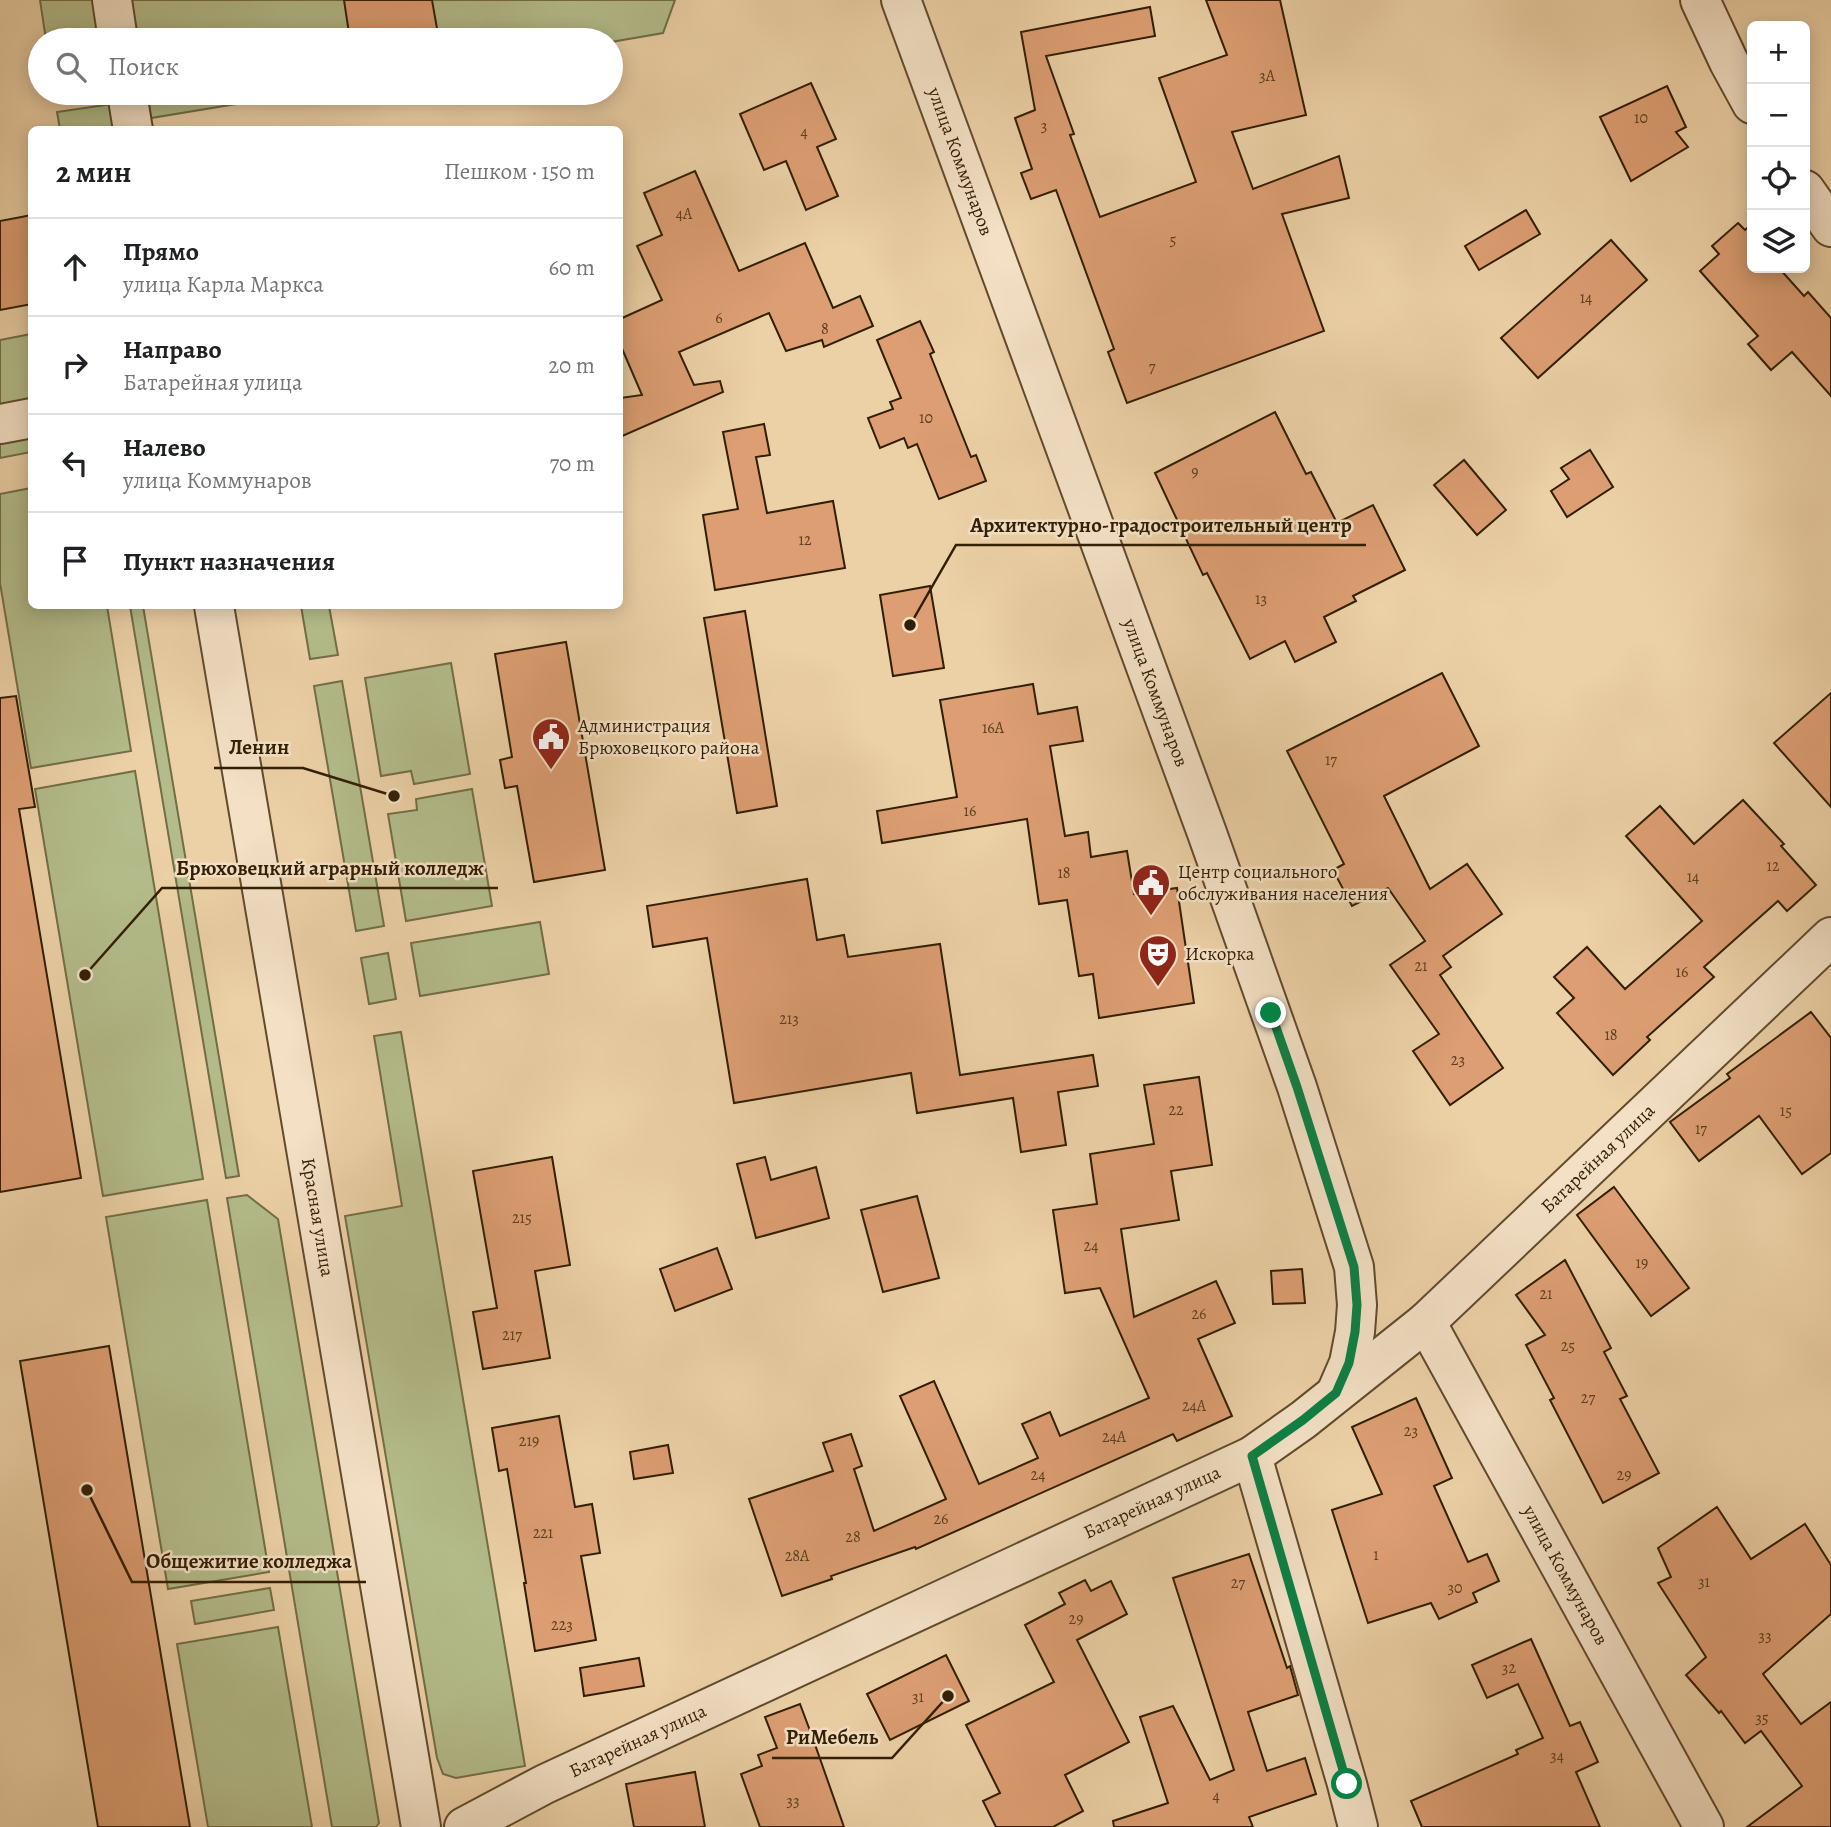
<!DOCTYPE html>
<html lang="ru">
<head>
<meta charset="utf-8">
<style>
  :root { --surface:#fff; --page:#f2f2f2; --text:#202124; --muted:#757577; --line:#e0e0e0 }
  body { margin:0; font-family:Alegreya,serif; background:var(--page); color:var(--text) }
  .controls { position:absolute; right:21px; top:21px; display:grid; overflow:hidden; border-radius:10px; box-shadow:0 4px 18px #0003 }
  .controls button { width:63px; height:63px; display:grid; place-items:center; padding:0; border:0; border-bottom:2px solid var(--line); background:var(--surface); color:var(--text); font:35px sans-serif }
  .stop { position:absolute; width:21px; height:21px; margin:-16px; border:5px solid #0b8043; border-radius:50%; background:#fff }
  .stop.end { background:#0b8043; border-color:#fff; box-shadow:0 2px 7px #0008 }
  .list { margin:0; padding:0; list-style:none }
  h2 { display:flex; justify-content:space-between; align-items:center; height:91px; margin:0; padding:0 28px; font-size:30px }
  h2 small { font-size:23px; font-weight:400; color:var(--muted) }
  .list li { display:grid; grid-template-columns:46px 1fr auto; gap:21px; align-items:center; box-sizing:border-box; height:98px; padding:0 28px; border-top:2px solid var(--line) }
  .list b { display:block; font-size:26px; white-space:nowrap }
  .list p { margin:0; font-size:23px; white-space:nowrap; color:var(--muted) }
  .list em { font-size:23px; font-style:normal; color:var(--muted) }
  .icon { flex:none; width:38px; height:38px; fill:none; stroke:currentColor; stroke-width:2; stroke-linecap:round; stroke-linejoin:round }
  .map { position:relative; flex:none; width:1831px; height:1827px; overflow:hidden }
  .search { position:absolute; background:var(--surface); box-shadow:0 4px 18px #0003; left:28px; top:28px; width:595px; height:77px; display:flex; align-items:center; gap:18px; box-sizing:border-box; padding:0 24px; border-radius:38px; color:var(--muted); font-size:26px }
  .panel { position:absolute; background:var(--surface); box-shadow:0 4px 18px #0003; left:28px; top:126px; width:595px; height:483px; border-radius:10px }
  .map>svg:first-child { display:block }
</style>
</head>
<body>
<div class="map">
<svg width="1831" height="1827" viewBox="0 0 1831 1827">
  <rect width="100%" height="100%" fill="#ecd0a6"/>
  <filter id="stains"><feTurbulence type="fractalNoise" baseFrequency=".00286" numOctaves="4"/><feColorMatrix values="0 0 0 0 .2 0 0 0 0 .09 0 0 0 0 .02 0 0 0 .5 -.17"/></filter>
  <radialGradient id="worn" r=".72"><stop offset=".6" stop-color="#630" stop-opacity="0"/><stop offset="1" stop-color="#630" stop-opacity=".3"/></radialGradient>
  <g fill="#b3bc8a" stroke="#726e46" stroke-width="2">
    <polygon points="40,0 102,0 109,40 46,40"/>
    <polygon points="131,0 675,0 663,33 611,42 611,40 138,40"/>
    <polygon points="147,93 304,93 151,118"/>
    <polygon points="119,103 124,129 60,129 57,112"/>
    <polygon points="31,334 31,452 0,458 0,340"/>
    <polygon points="31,488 32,606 107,606 131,751 31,768 0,583 0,494"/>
    <polygon points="130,606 143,606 239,1176 226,1178"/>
    <polygon points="301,606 329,606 338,655 310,659"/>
    <polygon points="451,663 470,774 414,784 411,771 381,776 365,678"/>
    <polygon points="342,681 384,926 356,931 314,686"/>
    <polygon points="135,771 203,1179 103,1196 35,789"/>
    <polygon points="472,789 492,906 406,921 388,814 417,810 416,799"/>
    <polygon points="540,922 549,974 420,996 411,943"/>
    <polygon points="388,953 396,999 369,1004 361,958"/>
    <polygon points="401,1032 525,1766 456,1778 443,1774 437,1758 345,1216 402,1206 374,1036"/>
    <polygon points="247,1195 278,1219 379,1823 376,1827 332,1827 227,1198"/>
    <polygon points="207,1200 269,1572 168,1589 106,1217"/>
    <polygon points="270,1588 274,1610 195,1624 191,1601"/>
    <polygon points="278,1627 312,1827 208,1827 177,1644"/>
  </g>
  <g fill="#dc9e72" stroke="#321f03" stroke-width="2">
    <polygon points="344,0 432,0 439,40 350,40"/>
    <polygon points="1206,0 1280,0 1306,115 1232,132 1253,189 1339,156 1349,198 1282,214 1324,331 1127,403 1108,352 1114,349 1056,190 1031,199 1021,173 1032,169 1015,118 1035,110 1021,32 1150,7 1155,36 1046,56 1074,134 1070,135 1100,217 1196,182 1159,78 1227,55"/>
    <polygon points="811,83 836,139 817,147 838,196 806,210 786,161 764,170 740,114"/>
    <polygon points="1667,86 1686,127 1676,132 1688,147 1631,181 1600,117"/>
    <polygon points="695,171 739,271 805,243 833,308 860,296 873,326 824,347 822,340 786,351 769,313 679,352 694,385 720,381 723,392 620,437 620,398 642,395 620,344 620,319 662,300 637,246 662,235 644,193"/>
    <polygon points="1526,210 1540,234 1479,270 1465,246"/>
    <polygon points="32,215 32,304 0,310 0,221"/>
    <polygon points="1738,223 1745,230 1752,224 1752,268 1779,268 1804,296 1808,292 1831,318 1831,396 1792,352 1771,370 1748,344 1758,336 1700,271 1719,254 1712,246"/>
    <polygon points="1611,240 1647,280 1538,378 1501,338"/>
    <polygon points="920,321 934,352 930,354 971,457 976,455 986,481 939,499 917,444 908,448 904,438 880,448 868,418 893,409 890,402 901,398 877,340"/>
    <polygon points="1275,412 1306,474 1311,472 1337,523 1373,505 1405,570 1353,596 1356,601 1324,617 1336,642 1295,662 1285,641 1250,659 1207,573 1203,575 1155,473"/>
    <polygon points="764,424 770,455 756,457 767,513 833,501 845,568 715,590 703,515 738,509 723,432"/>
    <polygon points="1590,450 1613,487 1567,517 1551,491 1569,479 1561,468"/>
    <polygon points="1464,460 1506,510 1477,535 1434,485"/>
    <polygon points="930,586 944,668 893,676 880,595"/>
    <polygon points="745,611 777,806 737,813 704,618"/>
    <polygon points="566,642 605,870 534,882 517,786 505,788 500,760 512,757 495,654"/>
    <polygon points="1442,673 1479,746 1384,796 1430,889 1467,864 1502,914 1443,956 1451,967 1440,975 1503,1068 1450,1105 1413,1051 1439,1034 1390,965 1425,941 1388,888 1352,906 1333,870 1344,864 1287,751"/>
    <polygon points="1033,684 1038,714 1077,707 1083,741 1050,746 1065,836 1088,832 1091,857 1127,851 1134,894 1177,888 1194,1003 1099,1018 1093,974 1079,976 1067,900 1039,904 1027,819 882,843 877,811 957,797 940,700"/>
    <polygon points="1831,693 1831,807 1774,743"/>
    <polygon points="16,696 35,807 19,809 81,1178 0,1192 0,698"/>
    <polygon points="1743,800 1784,844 1781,846 1816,885 1787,911 1778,901 1704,967 1714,977 1647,1037 1650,1040 1613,1075 1557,1013 1574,998 1554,977 1587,947 1625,989 1702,921 1626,836 1660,806 1694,844"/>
    <polygon points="807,879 817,940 844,935 848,957 940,944 960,1075 1093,1055 1098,1086 1058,1092 1066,1145 1021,1152 1013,1098 917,1113 911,1073 734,1103 707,938 653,947 647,906"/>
    <polygon points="1811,1012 1831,1038 1831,1153 1802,1174 1759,1116 1699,1161 1670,1122 1730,1078 1727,1074"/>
    <polygon points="1199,1077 1212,1165 1171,1171 1179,1220 1121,1229 1134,1317 1216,1281 1235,1323 1198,1339 1232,1416 1177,1441 1173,1434 916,1549 915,1547 831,1576 832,1579 782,1596 749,1499 833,1471 823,1443 851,1434 862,1466 854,1469 874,1531 946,1499 900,1396 934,1381 979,1484 1038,1458 1022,1424 1050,1412 1060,1436 1149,1398 1100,1288 1065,1293 1053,1210 1097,1204 1090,1154 1154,1144 1144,1085"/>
    <polygon points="552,1157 570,1265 535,1271 550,1358 483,1369 473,1312 497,1308 473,1171"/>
    <polygon points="765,1157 771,1180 816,1167 829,1218 756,1238 737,1164"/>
    <polygon points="1614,1187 1689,1288 1651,1316 1577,1215"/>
    <polygon points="917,1196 939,1278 883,1292 861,1210"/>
    <polygon points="717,1248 732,1289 675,1311 660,1269"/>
    <polygon points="1565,1260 1611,1348 1604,1352 1627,1396 1620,1399 1659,1473 1603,1503 1550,1400 1554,1398 1526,1345 1545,1335 1516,1295"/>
    <polygon points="1302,1269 1305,1303 1273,1304 1271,1271"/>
    <polygon points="109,1346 155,1620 190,1827 98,1827 20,1361"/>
    <polygon points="1416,1398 1452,1478 1434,1486 1468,1562 1487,1554 1499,1581 1473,1593 1477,1602 1439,1619 1431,1603 1368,1623 1332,1510 1382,1494 1352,1427"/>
    <polygon points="559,1416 575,1507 592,1504 600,1553 581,1556 596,1640 535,1651 524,1583 526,1583 507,1469 499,1471 492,1428"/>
    <polygon points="668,1445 673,1473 634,1479 630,1452"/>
    <polygon points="1717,1507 1751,1559 1805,1524 1831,1565 1831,1614 1763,1674 1801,1724 1831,1702 1831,1827 1747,1827 1802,1786 1761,1731 1745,1743 1721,1711 1719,1713 1686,1675 1706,1657 1658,1583 1671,1577 1658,1548"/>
    <polygon points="1249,1554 1287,1668 1290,1666 1298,1695 1248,1712 1267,1771 1305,1758 1316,1794 1249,1817 1253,1827 1114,1827 1113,1821 1168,1803 1140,1717 1173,1706 1210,1780 1234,1770 1173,1578"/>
    <polygon points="1085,1580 1091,1591 1111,1581 1127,1614 1077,1640 1129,1742 1065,1775 1083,1811 1053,1827 996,1827 983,1801 1000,1793 966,1725 1054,1682 1025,1625 1065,1604 1059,1593"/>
    <polygon points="1531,1639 1570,1726 1580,1722 1598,1762 1576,1772 1600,1827 1422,1827 1411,1801 1518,1754 1516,1750 1543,1738 1518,1684 1487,1698 1472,1665"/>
    <polygon points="946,1655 969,1701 890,1740 867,1694"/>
    <polygon points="639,1658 644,1686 584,1696 580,1668"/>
    <polygon points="800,1704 812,1736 844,1827 760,1827 741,1774 762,1766 758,1755 777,1748 765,1717"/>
    <polygon points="695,1772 705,1827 634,1827 626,1784"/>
  </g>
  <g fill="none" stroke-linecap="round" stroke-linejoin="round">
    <defs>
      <g id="minor">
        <polyline points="112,0 118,40"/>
        <path id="s1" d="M901,0L1207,833L1297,1087L1354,1267L1357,1305L1355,1332L1349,1363L1336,1393"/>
        <polyline points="1700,0 1729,62 1752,104"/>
        <polyline points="127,93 133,130"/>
        <polyline points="1805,190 1831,227"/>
        <polyline points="0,424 32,418"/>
        <path id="s2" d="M214,606L421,1827"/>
        <path id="s3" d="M1426,1322L1704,1827"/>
        <polyline points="1252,1456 1347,1784 1358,1827"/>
        <path id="s4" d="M464,1827L545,1784L1252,1456L1303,1420L1426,1322L1831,937"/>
      </g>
    </defs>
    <use href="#minor" stroke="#604b2c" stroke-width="42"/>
    <use href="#minor" stroke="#f3e0c5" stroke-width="38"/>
  </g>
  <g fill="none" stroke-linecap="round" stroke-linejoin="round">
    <polyline stroke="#0b8043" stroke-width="9" points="1271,1013 1297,1087 1354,1267 1357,1305 1355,1332 1349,1363 1336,1393 1303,1420 1252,1456 1347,1784"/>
  </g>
  <defs>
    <symbol id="civic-pin" viewBox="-11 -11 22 30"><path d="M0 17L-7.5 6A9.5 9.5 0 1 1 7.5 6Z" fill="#8f2418" stroke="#f3e0c5"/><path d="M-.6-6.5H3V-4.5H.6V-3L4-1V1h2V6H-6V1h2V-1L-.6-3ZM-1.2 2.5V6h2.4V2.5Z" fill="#fff"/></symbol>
    <symbol id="theatre-pin" viewBox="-11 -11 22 30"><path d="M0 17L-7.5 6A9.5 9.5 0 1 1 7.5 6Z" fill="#8f2418" stroke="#f3e0c5"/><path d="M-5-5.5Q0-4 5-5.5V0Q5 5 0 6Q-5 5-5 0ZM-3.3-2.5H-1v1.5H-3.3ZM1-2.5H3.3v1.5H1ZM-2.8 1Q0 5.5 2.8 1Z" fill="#fff"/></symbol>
  </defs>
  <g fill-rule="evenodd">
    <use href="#civic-pin" x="529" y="715" width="44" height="60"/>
    <use href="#civic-pin" x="1129" y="861" width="44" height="60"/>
    <use href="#theatre-pin" x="1136" y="932" width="44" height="60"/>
  </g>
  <g text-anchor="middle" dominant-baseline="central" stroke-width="5" stroke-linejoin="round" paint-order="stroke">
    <g font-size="16" fill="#5c3f1f">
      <text x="1267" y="76">3А</text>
      <text x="1641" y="118">10</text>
      <text x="1044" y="126">3</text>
      <text x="804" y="132">4</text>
      <text x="684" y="214">4А</text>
      <text x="1173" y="240">5</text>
      <text x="1586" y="298">14</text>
      <text x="719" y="318">6</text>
      <text x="825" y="329">8</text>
      <text x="1152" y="367">7</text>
      <text x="926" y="418">10</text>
      <text x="1195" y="472">9</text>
      <text x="805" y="540">12</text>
      <text x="1261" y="599">13</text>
      <text x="993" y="728">16А</text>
      <text x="1331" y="760">17</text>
      <text x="970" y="811">16</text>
      <text x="1773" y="866">12</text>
      <text x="1064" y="873">18</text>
      <text x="1693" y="877">14</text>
      <text x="1421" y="966">21</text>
      <text x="1682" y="972">16</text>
      <text x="789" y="1019">213</text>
      <text x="1611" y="1035">18</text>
      <text x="1458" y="1060">23</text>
      <text x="1176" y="1110">22</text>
      <text x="1786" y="1111">15</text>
      <text x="1701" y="1129">17</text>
      <text x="522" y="1218">215</text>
      <text x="1091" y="1246">24</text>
      <text x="1642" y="1263">19</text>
      <text x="1546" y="1294">21</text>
      <text x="1199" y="1314">26</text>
      <text x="512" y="1335">217</text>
      <text x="1568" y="1346">25</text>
      <text x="1588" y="1398">27</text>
      <text x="1194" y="1406">24А</text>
      <text x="1411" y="1431">23</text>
      <text x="1114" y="1437">24А</text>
      <text x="529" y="1441">219</text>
      <text x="1038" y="1475">24</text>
      <text x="1624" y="1475">29</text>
      <text x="941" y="1519">26</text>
      <text x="543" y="1533">221</text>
      <text x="853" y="1537">28</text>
      <text x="1376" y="1555">1</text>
      <text x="797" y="1556">28А</text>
      <text x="1704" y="1582">31</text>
      <text x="1238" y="1583">27</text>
      <text x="1455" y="1588">30</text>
      <text x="1076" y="1619">29</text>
      <text x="562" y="1625">223</text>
      <text x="1765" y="1636">33</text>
      <text x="1509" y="1668">32</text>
      <text x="918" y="1697">31</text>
      <text x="1762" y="1718">35</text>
      <text x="1557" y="1756">34</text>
      <text x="1216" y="1796">4</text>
      <text x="793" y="1801">33</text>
    </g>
    <g font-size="19" fill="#321f03" stroke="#f3e0c5">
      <text stroke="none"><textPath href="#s1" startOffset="172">улица Коммунаров</textPath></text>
      <text stroke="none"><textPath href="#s1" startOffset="738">улица Коммунаров</textPath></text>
      <text stroke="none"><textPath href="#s4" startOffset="1328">Батарейная улица</textPath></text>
      <text stroke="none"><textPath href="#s2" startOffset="620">Красная улица</textPath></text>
      <text stroke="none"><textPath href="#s4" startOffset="761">Батарейная улица</textPath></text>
      <text stroke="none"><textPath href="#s3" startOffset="289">улица Коммунаров</textPath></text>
      <text stroke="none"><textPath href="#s4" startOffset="194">Батарейная улица</textPath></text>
    </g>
    <g font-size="19" fill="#321f03" stroke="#f3e0c5" text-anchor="start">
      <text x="578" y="726">Администрация<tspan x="578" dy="22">Брюховецкого района</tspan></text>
      <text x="1178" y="872">Центр социального<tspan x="1178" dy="22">обслуживания населения</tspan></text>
      <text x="1185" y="954">Искорка</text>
    </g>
  </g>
  <path fill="none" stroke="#321f03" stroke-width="2.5" d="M910 625L956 545H1366M394 796L303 768H214M85 975L162 888H498M87 1490L132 1582H366M948 1696L892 1758H772"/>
  <g fill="#321f03" stroke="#f3e0c5" stroke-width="2.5">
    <circle cx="910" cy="625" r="7"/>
    <circle cx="394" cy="796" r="7"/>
    <circle cx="85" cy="975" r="7"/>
    <circle cx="87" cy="1490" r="7"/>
    <circle cx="948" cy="1696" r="7"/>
  </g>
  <g font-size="21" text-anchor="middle" font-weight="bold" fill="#321f03" stroke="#f3e0c5" stroke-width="5" stroke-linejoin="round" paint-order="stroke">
    <text x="1161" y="532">Архитектурно-градостроительный центр</text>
    <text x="259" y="754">Ленин</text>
    <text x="330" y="875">Брюховецкий аграрный колледж</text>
    <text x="249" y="1568">Общежитие колледжа</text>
    <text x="832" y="1744">РиМебель</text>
  </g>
  <rect width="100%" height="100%" filter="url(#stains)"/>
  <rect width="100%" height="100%" fill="url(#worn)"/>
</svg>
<div class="controls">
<button>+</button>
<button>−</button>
<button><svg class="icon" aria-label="locate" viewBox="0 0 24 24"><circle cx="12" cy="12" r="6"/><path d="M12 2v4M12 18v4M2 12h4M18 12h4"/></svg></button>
<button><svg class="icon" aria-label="layers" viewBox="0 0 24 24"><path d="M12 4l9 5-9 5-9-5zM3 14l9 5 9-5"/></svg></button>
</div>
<div class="stop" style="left:1347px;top:1784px"></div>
<div class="stop end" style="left:1271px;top:1013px"></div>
<div class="search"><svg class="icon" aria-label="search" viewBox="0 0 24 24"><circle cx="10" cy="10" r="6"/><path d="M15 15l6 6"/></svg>Поиск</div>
<section class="panel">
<h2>2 мин<small>Пешком · 150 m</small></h2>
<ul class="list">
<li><svg class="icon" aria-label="ahead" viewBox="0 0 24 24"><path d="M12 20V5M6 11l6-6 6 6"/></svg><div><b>Прямо</b><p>улица Карла Маркса</p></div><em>60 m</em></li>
<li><svg class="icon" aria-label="right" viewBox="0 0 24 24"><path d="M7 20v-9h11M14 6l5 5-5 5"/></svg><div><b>Направо</b><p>Батарейная улица</p></div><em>20 m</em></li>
<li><svg class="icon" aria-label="left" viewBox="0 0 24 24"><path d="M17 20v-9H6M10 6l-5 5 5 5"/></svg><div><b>Налево</b><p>улица Коммунаров</p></div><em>70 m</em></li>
<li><svg class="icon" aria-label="arrive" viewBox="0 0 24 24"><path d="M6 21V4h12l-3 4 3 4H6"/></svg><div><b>Пункт назначения</b></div></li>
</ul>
</section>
</div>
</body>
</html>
